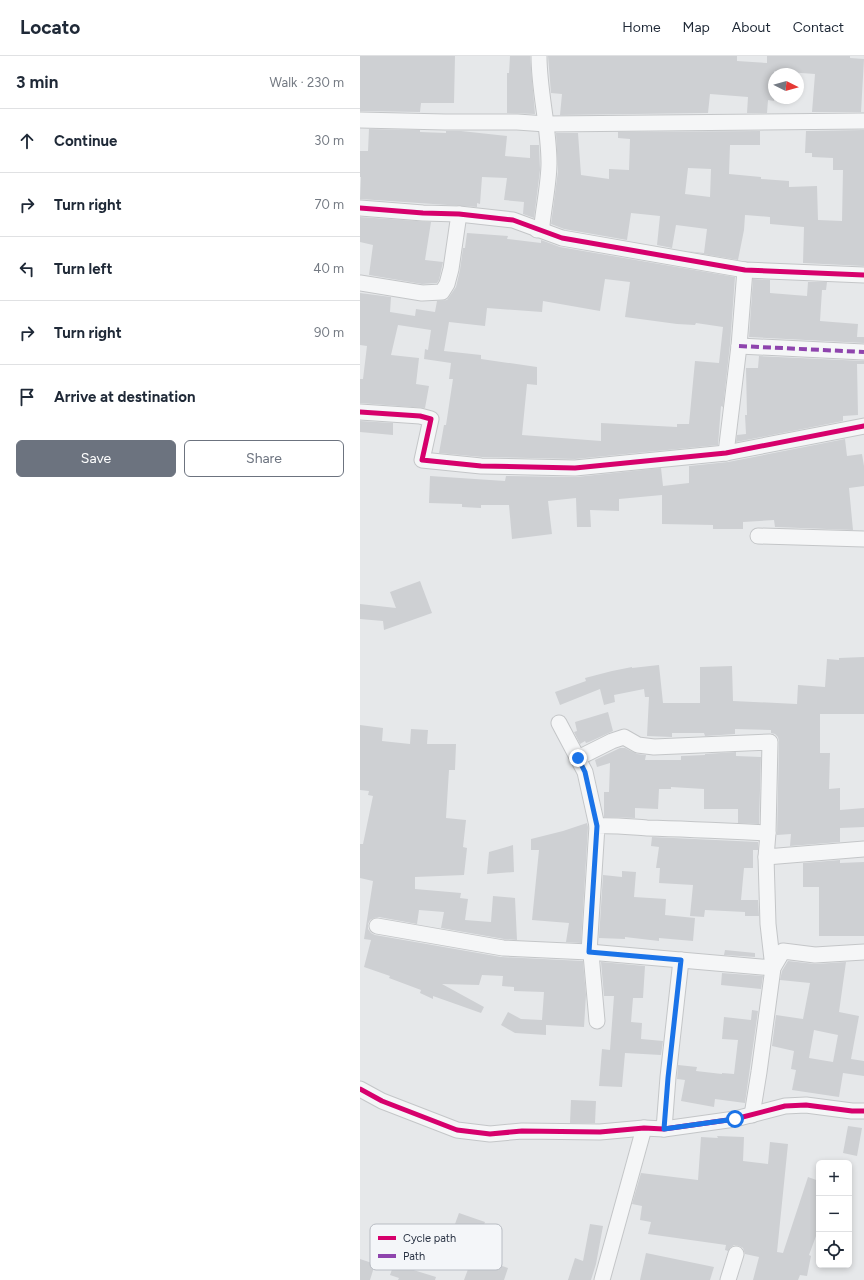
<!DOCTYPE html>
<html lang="en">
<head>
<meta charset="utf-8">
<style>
  :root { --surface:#fff; --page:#f6f6f7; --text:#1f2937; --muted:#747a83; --line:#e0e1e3; --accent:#6c737f }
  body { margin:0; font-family:Figtree,sans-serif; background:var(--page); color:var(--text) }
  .controls { position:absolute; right:12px; bottom:12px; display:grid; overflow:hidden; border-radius:6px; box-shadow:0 2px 6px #0003 }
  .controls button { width:36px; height:36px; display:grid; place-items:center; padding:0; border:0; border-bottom:1px solid var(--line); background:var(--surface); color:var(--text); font:20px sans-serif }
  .compass { position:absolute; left:408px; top:12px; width:36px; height:36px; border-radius:50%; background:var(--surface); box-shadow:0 2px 6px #0003; rotate:95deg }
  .stop { position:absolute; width:12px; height:12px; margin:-9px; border:3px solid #1a73e8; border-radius:50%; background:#fff }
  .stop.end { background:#1a73e8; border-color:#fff; box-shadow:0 1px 4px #0008 }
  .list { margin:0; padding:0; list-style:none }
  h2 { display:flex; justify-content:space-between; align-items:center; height:52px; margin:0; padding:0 16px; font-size:17px }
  h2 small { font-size:13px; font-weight:400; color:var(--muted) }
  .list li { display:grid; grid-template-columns:26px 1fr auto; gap:12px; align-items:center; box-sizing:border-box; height:64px; padding:0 16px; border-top:1px solid var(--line) }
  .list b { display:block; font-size:15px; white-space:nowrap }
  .list em { font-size:13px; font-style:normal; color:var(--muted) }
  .actions { display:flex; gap:8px; padding:12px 16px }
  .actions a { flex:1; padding:9px 0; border:1px solid var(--accent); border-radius:6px; text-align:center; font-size:14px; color:var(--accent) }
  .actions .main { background:var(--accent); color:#fff }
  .icon { flex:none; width:22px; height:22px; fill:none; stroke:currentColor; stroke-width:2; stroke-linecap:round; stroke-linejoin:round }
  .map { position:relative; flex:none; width:504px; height:1224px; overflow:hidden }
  header { display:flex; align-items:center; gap:24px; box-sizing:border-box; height:56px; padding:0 20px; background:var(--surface); border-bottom:1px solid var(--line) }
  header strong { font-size:19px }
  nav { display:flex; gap:22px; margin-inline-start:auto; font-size:14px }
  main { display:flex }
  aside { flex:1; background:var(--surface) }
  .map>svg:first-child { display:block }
</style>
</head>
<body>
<header>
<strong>Locato</strong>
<nav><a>Home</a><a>Map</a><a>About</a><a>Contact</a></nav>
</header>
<main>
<aside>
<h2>3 min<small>Walk · 230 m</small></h2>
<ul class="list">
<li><svg class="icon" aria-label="ahead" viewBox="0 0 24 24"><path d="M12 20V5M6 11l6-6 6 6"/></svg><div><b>Continue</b></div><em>30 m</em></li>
<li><svg class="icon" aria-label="right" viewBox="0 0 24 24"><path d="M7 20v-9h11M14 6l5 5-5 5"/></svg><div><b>Turn right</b></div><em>70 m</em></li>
<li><svg class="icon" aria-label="left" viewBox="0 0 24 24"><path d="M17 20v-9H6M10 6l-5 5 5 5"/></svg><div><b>Turn left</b></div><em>40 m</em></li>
<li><svg class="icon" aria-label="right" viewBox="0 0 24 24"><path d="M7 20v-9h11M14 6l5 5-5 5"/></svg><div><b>Turn right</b></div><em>90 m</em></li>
<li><svg class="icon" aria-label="arrive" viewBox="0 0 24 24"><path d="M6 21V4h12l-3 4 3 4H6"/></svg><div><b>Arrive at destination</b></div></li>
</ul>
<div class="actions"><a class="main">Save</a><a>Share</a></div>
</aside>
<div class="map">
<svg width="504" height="1224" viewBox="0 0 504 1224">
  <rect width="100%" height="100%" fill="#e6e8ea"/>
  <g fill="#ced0d3" fill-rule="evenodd">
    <polygon points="0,0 95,0 94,47 61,47 60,56 0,55"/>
    <polygon points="150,0 170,0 175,58 147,57 147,17 149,17"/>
    <polygon points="188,0 377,0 377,5 407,7 407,0 490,0 490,2 504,3 501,56 452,56 455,18 414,15 414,45 408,44 407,57 387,57 388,41 350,38 348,57 200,59 202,38 191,37"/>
    <polygon points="9,73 60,74 60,76 86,77 86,75 101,75 147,80 145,100 170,102 170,89 179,89 180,114 174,162 163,158 164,146 144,144 147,122 122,121 120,148 117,147 117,151 0,143 1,121 0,121 0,95 8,95"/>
    <path d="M504,74V210L443,207L444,171L410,168V161L385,159L384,174L378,204L326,195L344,197L347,173L316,169L312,192L297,189L300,160L271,157L267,184L204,173L191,168L198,115L196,77H218L221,119L249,123V113L269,114L270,83L258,82V76L400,75V89H370L369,118L401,121V123L429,125V131L457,130L458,164L482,165L483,114H473V102L452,101V97H445L446,75ZM328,112L351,113L350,141L325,138Z"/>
    <polygon points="0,161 71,166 65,204 83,206 79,224 77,227 62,228 9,219 13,189 0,186"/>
    <path d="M107,177L148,180L147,183L181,187V184L200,191L375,221L370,289L363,351L361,350L358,389L215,403L122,401L79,397L84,369H86L93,323H89L91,307L64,303L65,293L68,294L71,274L38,269L31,299L59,302L56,328L69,330L65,352L0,347V323H3L7,290L0,289V237L31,241L30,256L55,260L56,253L75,256L77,245L87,244L96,231L100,214L103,192H105ZM245,223L270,226L265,261L317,268L335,269L336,267L363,271L359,307L335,305L329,368H317V371L241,367V385L162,379L167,328L177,329V311L121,303V299L84,295L89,266L125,270L127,252L182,256L183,245L240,255Z"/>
    <polygon points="393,223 410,224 410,237 447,240 448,226 467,226 466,234 462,234 460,265 498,268 497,281 504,281 504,287 389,281"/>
    <polygon points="399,300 504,305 504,308 497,308 498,359 483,360 483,365 376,386 377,379 386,378 385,359 387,359 386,312 398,312"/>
    <polygon points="0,365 33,367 33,379 0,376"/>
    <polygon points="485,383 487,400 502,398 504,410 504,430 489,432 493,474 415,471 414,464 383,466 383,473 353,473 353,469 302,468 302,439 259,443 259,455 230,454 231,471 217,471 216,442 188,445 192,478 152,483 149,449 121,449 121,452 102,451 102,448 69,447 70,420 145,425 146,420 216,421 301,412 303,430 329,427 329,410 368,406"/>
    <polygon points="60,525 72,557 24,574 23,565 0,563 0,548 36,552 30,536"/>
    <polygon points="504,601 504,658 460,658 460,697 470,697 469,733 480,732 480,754 504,752 504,771 480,772 480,786 430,790 431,778 417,779 419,686 418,681 415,678 411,677 411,674 375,673 375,678 345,680 344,677 312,677 312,681 287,680 289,641 285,641 284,633 254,639 255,646 244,649 240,633 200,649 195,636 226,625 225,622 252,615 272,611 272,612 299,609 303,647 340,647 340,611 372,610 373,645 437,648 438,629 465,631 467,603 479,604 479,602"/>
    <polygon points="248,656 253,675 229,686 226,687 225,685 220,688 214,676 217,675 215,666"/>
    <polygon points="0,669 23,672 22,685 50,688 51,673 68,674 67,688 96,688 95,714 89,714 86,762 106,764 103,791 107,792 104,819 55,821 55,833 101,837 100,842 108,843 105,864 131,866 133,840 155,842 157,884 144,883 81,872 84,856 59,854 57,868 19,861 14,862 10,864 8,868 8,873 11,877 15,879 141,901 223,905 226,939 224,971 186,969 186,979 155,977 141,969 148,956 161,963 182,964 184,936 154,935 154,931 142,930 143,920 122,919 119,929 82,928 124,951 121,957 73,940 73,943 60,937 61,934 29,922 30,920 4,911 11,884 4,883 13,825 0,822 0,788 3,788 13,740 8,739 9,735 0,734"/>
    <polygon points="260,692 265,692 277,698 286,699 285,704 321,704 321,700 345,699 345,698 376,696 376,700 401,701 399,768 378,767 378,753 344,753 344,733 311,731 311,733 299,733 298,753 275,752 275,762 244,761 244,736 249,736 250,707 237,711 235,704"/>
    <polygon points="227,767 228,771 221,887 206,886 209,867 172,864 179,794 171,794 171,783 203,775"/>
    <polygon points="292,781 398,786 398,794 393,794 393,812 384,812 381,844 398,844 399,860 385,860 385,856 345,854 344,861 330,860 333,829 299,827 300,812 296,812 299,791 291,790"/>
    <polygon points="153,789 154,816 127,818 129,796"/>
    <polygon points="480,804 480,807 504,806 504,880 459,880 459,831 443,831 443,807"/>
    <polygon points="262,815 276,816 274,841 306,843 305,859 335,862 333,885 299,882 299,885 265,881 265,883 239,882 243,819 262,821"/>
    <polygon points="365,894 395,897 395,901 364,899"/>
    <path d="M428,905L455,908L486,906L479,956L499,960L491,1003L504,1005V1020L483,1017L479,1041L432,1034L436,1014L431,1013L434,995L412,990L416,959L443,963L450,927L420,924L422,915ZM454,974L478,979L473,1006L449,1002Z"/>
    <polygon points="241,906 285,910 283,942 273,942 271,966 282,967 281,983 303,985 301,999 265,997 262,1031 239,1030 242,993 250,994 254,940 244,940"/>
    <polygon points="362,917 403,920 401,933 361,929"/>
    <polygon points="392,954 398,955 385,1047 355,1043 354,1051 321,1045 325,1024 317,1023 318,1009 337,1011 336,1015 362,1018 362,1017 374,1018 378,984 362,983 364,961 391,964"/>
    <polygon points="211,1044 236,1045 235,1067 210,1067"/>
    <polygon points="488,1070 502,1072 497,1100 483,1097"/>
    <polygon points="357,1080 384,1081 383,1105 408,1108 410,1086 428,1088 417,1196 423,1197 448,1121 459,1125 459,1172 449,1199 451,1200 447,1220 440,1219 438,1224 393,1224 399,1201 385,1198 383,1192 379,1190 374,1189 370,1192 368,1195 365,1194 366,1189 288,1178 291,1166 280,1164 282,1150 272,1148 281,1117 338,1124 341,1081 358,1082"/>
    <polygon points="99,1157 125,1166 121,1177 95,1168"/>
    <polygon points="230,1168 243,1170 236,1208 231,1224 208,1224 215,1202 223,1205"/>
    <polygon points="286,1197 354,1211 350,1224 280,1224"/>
    <polygon points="113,1200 148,1212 144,1224 104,1224"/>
    <polygon points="0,1203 15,1208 10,1224 0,1224"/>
    <polygon points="34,1208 76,1221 75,1224 38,1224 39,1222 30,1219"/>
  </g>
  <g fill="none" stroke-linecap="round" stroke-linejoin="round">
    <defs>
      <g id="street">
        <polyline points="0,64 85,66 157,66 186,68 504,65"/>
        <polyline points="0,152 63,157 99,158 153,164 202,182 385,214 504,219"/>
        <path d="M177,174L182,169C184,149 189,126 189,107C189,71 179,36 179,0"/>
        <polyline points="0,227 62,237 82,236 87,228 91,213 99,158"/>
        <polyline points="379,290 504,296"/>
        <polyline points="0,356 60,360 71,363 62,404 121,410 215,412 366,397 504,370"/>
        <polyline points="366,397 379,290 385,214"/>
        <polyline points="398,480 504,483"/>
        <polyline points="199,667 225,716 237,770"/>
        <polyline points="218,702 252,685 264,681 278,689 294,691 410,686 408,777 406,801 504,793"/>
        <polyline points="17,870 143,892 229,896 413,912 408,868 406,801"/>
        <path d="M237,965L231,898L229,896L237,770C254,769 270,771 287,772C327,773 367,775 408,777"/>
        <polyline points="0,1033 22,1045 97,1074 130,1078 162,1075 240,1076 284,1072 304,1073 375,1063 425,1050 446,1049 492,1055 504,1055"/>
        <polyline points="392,1059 399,1016 413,912 423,895 455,899 504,896"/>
        <polyline points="304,1073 308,1021 321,904"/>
        <polyline points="242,1224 284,1072"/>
        <polyline points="368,1224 376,1198"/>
      </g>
    </defs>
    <use href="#street" stroke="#c4c6c8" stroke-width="17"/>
    <use href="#street" stroke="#f5f6f7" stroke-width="15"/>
    <polyline stroke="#8e44ad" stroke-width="4" stroke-dasharray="8 4" stroke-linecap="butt" points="379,290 504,296"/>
    <defs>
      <g id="cycleway">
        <polyline points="0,152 63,157 99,158 153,164 202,182 385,214 504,219"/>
        <polyline points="0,356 60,360 71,363 62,404 121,410 215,412 366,397 504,370"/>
        <polyline points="0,1033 22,1045 97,1074 130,1078 162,1075 240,1076 284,1072 304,1073 375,1063 425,1050 446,1049 492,1055 504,1055"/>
      </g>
    </defs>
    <use href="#cycleway" stroke="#f4f6f9" stroke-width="8"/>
    <use href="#cycleway" stroke="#d6006c" stroke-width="5"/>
  </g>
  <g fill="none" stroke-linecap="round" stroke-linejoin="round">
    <polyline stroke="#1a73e8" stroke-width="5" points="218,702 225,716 237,770 229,896 321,904 308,1022 304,1073 375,1063"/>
  </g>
  <rect x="10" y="1168" width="132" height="46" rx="6" fill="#f4f6f9" stroke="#b8bcc3" stroke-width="1"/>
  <rect x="18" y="1180" width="18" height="4" fill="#d6006c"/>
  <rect x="18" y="1198" width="18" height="4" fill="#8e44ad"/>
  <g font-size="11" fill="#2b3445">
    <text x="43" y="1186">Cycle path</text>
    <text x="43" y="1204">Path</text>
  </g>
</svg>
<div class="controls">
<button>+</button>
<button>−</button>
<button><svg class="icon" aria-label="locate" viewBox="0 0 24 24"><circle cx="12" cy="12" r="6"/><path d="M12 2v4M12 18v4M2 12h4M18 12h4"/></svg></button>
</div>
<svg class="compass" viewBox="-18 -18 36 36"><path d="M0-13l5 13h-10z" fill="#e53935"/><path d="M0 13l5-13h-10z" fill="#747a83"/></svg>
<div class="stop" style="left:375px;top:1063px"></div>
<div class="stop end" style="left:218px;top:702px"></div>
</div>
</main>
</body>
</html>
